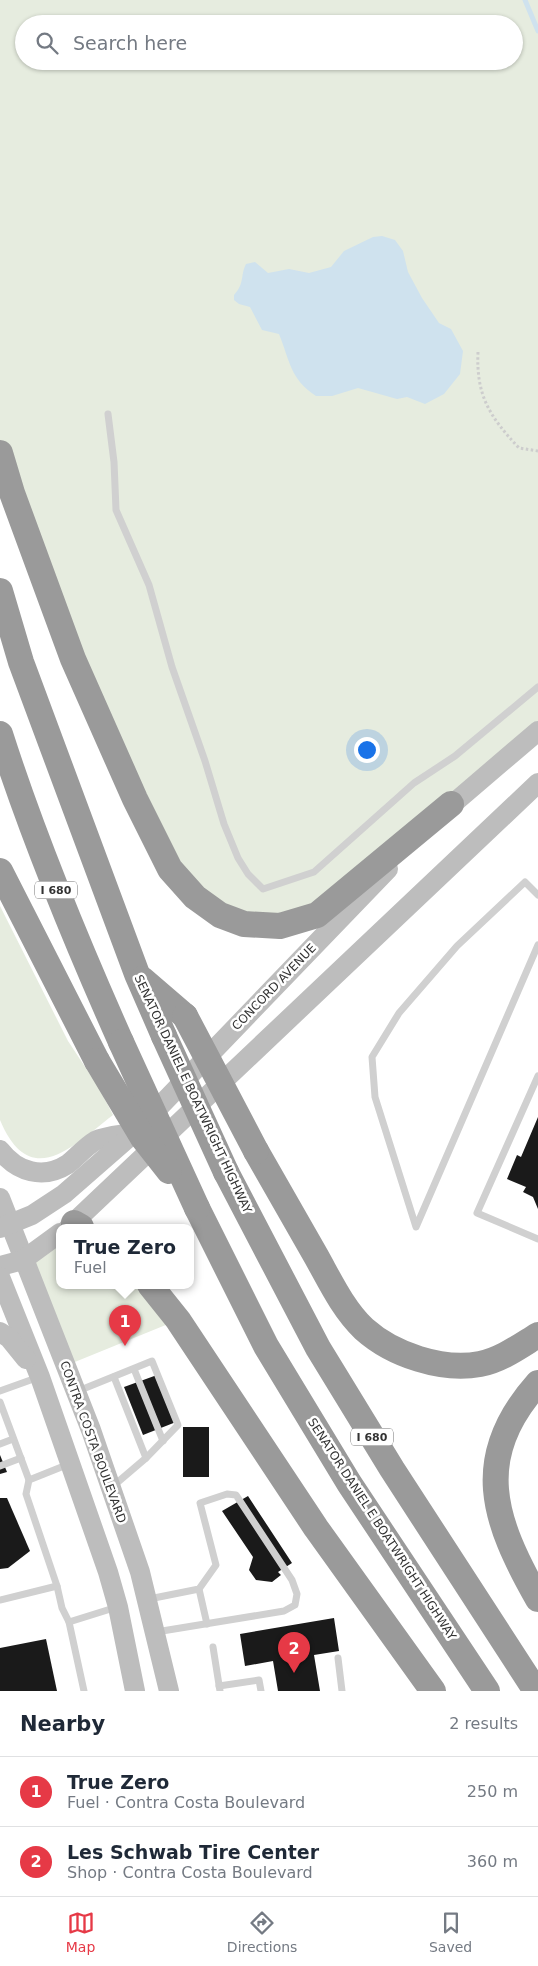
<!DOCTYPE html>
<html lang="en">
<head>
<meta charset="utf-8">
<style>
  :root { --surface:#fff; --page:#f2f2f3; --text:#1f2937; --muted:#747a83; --line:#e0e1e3; --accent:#e63946 }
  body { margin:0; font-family:"DejaVu Sans",sans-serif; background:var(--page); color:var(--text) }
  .you { position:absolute; left:366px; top:749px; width:18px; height:18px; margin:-12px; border:4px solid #fff; border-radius:50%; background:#1a73e8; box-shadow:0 0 0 8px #1a73e833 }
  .badge { display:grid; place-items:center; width:32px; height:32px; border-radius:50%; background:var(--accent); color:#fff; font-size:16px; font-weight:700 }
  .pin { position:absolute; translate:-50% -41px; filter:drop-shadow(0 1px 2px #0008) }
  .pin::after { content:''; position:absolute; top:26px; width:18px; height:15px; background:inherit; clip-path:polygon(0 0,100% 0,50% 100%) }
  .popup { position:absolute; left:56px; top:1224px; width:138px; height:65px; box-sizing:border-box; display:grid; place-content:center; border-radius:10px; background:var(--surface); filter:drop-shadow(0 1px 4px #0005); font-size:16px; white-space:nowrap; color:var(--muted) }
  .popup b { font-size:19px; color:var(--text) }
  .popup::after { content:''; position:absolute; left:50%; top:100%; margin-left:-10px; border:10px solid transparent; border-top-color:var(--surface) }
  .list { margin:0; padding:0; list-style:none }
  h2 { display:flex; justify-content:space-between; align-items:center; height:65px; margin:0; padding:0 20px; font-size:21px }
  h2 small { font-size:16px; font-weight:400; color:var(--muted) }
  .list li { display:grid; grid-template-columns:32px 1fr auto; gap:15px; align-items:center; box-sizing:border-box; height:70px; padding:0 20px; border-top:1px solid var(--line) }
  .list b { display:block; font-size:19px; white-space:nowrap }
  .list p { margin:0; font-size:16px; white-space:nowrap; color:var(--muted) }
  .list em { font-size:16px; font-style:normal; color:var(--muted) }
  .icon { flex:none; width:28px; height:28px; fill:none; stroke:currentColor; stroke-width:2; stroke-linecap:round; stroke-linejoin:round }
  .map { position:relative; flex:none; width:538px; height:1691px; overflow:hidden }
  .search { position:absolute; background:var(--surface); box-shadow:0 1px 4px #0004; left:15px; right:15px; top:15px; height:55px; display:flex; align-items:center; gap:12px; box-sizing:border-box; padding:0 18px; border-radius:28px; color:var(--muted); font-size:19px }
  .sheet { height:205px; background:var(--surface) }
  nav { display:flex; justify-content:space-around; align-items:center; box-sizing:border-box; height:70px; border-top:1px solid var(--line); background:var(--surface); font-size:14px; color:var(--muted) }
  nav a { display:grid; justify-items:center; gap:2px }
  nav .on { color:var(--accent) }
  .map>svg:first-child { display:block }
</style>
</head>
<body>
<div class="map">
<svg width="538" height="1691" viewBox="0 0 538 1691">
  <rect width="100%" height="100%" fill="#fff"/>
  <g fill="#e6ecdf" fill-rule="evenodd">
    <path d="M0,0H538V731L317,915L244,924L170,869L0,453ZM24,24H514V61H24Z"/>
    <path d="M0,906L68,1041L99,1088L113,1115C73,1146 30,1192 0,1120Z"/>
    <polygon points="60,1233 60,1285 150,1285 178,1320 65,1366 23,1260"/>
  </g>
  <path fill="#cfe2ee" d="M382,236L395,240L403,251L408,272L422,298L439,323L451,329L463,351L460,374L444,394L425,404L407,397L397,399L358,388L332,396H316C290,379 290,361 279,334L262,330L250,307L239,304L234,300V295C245,283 240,276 246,264L255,262L268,273L289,269L309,273L331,267L344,251L373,237Z"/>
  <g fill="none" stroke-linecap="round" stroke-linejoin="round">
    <polyline stroke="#cfe2ee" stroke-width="5" points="525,0 538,31"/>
  </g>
  <g fill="#1a1a1a">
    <polygon points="538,1117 538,1209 533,1197 523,1192 526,1187 507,1179 517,1155 521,1157"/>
    <polygon points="157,1375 176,1422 143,1435 124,1387"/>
    <rect x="183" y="1427" width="26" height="50"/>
    <polygon points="0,1455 7,1472 0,1474"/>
    <polygon points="248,1496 292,1563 278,1572 281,1575 272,1582 256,1580 249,1570 253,1557 222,1511"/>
    <polygon points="0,1498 7,1498 30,1551 8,1568 0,1569"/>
    <polygon points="334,1618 339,1651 314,1655 320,1691 278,1691 273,1661 245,1666 240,1634"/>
    <polygon points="46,1639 57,1691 0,1691 0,1648"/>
  </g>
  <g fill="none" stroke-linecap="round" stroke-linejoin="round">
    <path stroke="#cdcdcd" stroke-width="3" stroke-dasharray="2.5 2.5" stroke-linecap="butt" d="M478,352C476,396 490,417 519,448L538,451"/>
    <g stroke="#d0d0d0" stroke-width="7">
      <polyline points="108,414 114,462 116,510 149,585 172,667 205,761 224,824 238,858 248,874 263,889 314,872 414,783 455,756 538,687"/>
      <polyline points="538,895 525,882 457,946 399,1013 372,1057 375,1097 416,1227 538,945"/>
      <polyline points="538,1076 477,1213 538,1239"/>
      <polyline points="134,1369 163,1441"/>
      <polyline points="0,1391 39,1377"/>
      <polyline points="78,1391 152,1361 178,1425 146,1458"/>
      <polyline points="0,1402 29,1480"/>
      <polyline points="0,1444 13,1439"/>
      <polyline points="69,1464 29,1480 26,1494 57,1586 62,1608 69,1622 84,1691"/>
      <polyline points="0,1466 21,1458"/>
      <polyline points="112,1487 146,1458 114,1377"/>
      <polyline points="199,1589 207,1624"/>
      <polyline points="149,1599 199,1589 216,1565 200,1503 227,1494 236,1495 292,1580 297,1594 295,1605 284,1611 156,1632"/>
      <polyline points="0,1600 57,1586"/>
      <polyline points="69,1622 117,1607"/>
      <polyline points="213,1647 220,1691"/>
      <polyline points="338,1658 342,1691"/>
      <polyline points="219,1686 259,1680 261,1691"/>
    </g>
    <g stroke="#bdbdbd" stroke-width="20">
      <polyline points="441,814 538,731"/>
      <path d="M0,1150C17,1172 43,1180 68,1164C77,1157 85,1147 95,1141C105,1136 122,1135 133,1133"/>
      <polyline points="0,1198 91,1430 140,1572 169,1691"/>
      <polyline points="69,1227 538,783"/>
      <polyline points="0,1228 32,1215 64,1194 135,1132 388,869"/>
      <polyline points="0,1266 23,1260 60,1233"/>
      <polyline points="0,1277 40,1377 108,1572 118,1607 135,1691"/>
      <polyline points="0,1332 9,1338 26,1359"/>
    </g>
    <g stroke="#9a9a9a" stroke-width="26">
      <polyline points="0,453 12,493 73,659 135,799 170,869 195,897 220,915 244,924 280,926 317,915 451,804"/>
      <polyline points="0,591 21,662 137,974 164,1036"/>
      <path d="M0,734C34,840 76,941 121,1042"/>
      <polyline points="0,871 97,1061"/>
      <polyline points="142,979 185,1016"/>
      <path d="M256,1151C276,1186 296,1221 316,1256C330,1281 343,1309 364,1329C393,1355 442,1371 480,1364C501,1360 520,1346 538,1335"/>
      <polyline points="226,1172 318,1348 392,1469 536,1691"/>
      <polyline points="197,1208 266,1346 349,1483 487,1691"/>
      <polyline points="74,1223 81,1227"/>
      <polyline points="150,1285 178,1320 316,1528 433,1691"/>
      <path d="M538,1383C471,1458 493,1520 538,1599"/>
    </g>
    <g stroke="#9a9a9a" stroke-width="26">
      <polyline points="185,1016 256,1151"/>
      <polyline points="164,1036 226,1172"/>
      <polyline points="121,1042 197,1208"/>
      <polyline points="97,1061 143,1138 169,1171"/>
    </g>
  </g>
  <g text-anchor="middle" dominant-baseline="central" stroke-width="5" stroke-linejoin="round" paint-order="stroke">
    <g fill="#fff" stroke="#707070" stroke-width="1">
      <rect x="35" y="881.5" width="42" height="17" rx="4"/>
      <rect x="351" y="1428.5" width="42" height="17" rx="4"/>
    </g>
    <g font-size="11" font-weight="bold" fill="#333">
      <text x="56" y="890">I 680</text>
      <text x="372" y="1437">I 680</text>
    </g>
    <g font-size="12" fill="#333" stroke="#fff">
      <text transform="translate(274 987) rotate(-46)">CONCORD AVENUE</text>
      <text transform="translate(193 1094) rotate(65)">SENATOR DANIEL E BOATWRIGHT HIGHWAY</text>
      <text transform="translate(93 1442) rotate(70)">CONTRA COSTA BOULEVARD</text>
      <text transform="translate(382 1529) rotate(57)">SENATOR DANIEL E BOATWRIGHT HIGHWAY</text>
    </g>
  </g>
</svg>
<div class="you"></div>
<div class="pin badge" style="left:125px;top:1346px">1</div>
<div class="popup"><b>True Zero</b>Fuel</div>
<div class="pin badge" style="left:294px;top:1673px">2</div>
<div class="search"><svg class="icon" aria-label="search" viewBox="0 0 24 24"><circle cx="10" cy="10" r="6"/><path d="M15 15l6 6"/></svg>Search here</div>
</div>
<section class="sheet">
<h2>Nearby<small>2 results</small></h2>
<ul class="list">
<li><span class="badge">1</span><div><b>True Zero</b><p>Fuel · Contra Costa Boulevard</p></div><em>250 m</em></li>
<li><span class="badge">2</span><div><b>Les Schwab Tire Center</b><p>Shop · Contra Costa Boulevard</p></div><em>360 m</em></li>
</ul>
</section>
<nav>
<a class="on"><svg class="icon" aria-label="map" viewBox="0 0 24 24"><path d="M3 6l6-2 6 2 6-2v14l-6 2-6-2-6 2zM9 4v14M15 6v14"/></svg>Map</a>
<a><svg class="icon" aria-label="directions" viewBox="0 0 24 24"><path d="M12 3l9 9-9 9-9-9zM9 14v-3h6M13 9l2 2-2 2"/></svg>Directions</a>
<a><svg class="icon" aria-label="saved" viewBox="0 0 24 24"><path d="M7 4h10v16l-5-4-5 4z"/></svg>Saved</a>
</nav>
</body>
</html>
